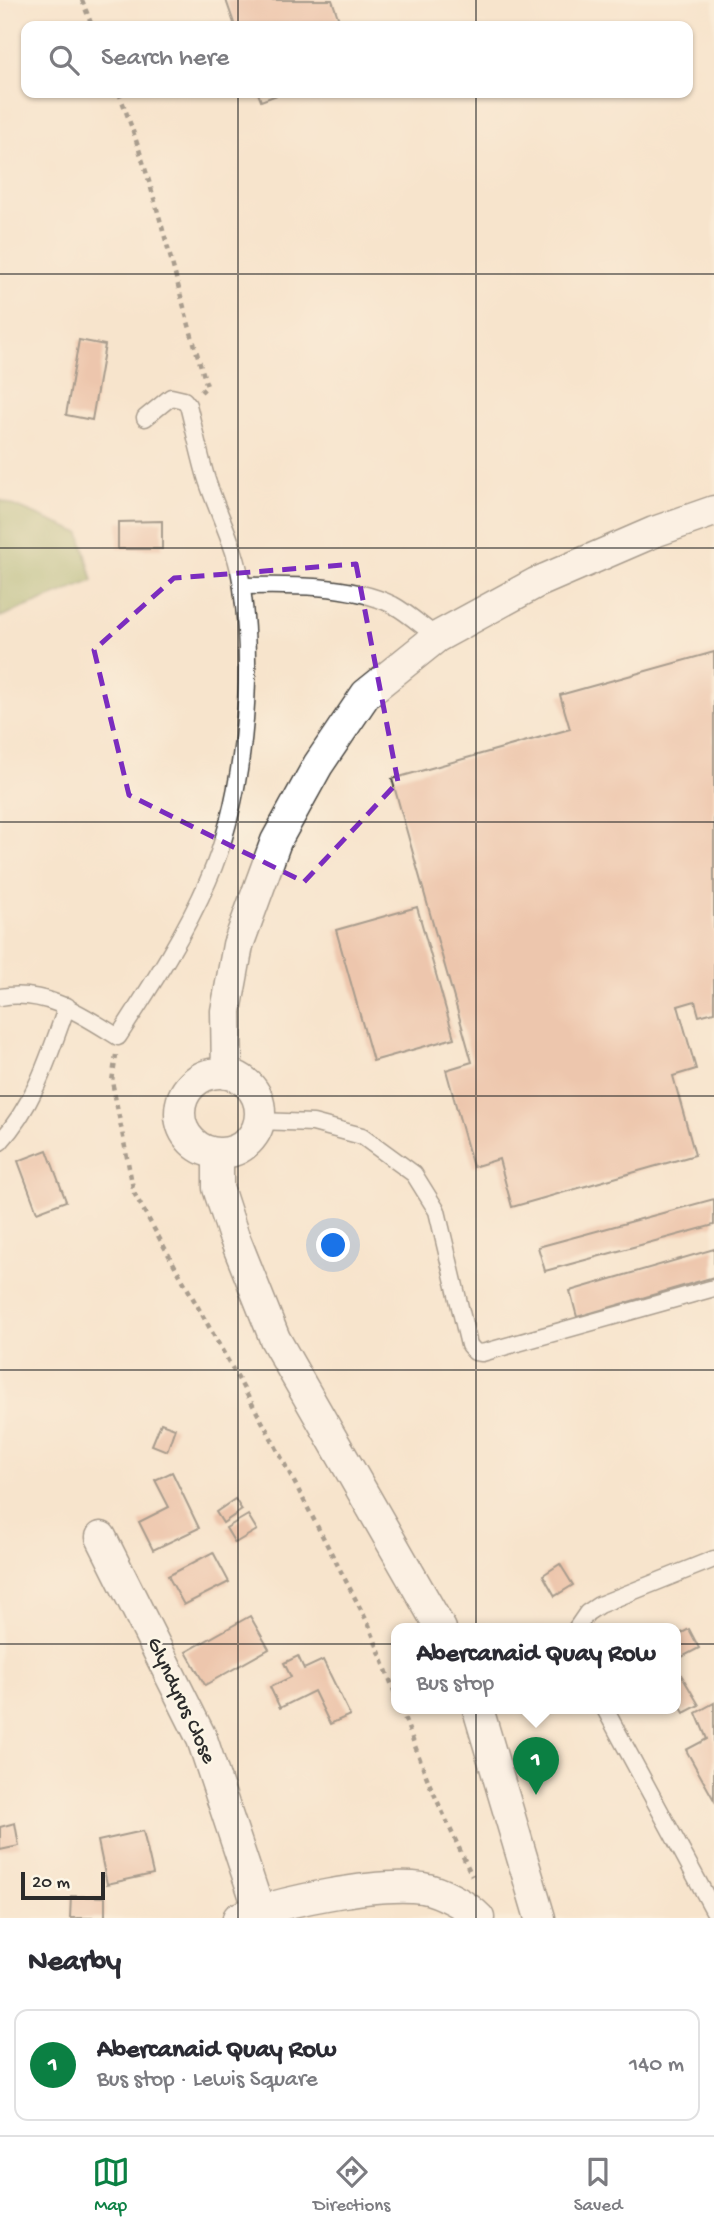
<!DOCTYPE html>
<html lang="en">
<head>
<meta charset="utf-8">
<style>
  :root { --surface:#fff; --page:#f2f2f3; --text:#2b2b33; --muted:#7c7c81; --line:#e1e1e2; --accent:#0b8043 }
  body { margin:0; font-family:"Gochi Hand",sans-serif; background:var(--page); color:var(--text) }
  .scale { position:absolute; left:21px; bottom:18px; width:84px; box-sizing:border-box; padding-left:7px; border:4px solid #2b2b2b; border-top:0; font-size:19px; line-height:24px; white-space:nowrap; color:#2b2b2b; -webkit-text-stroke:5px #fcf5e5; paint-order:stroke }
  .you { position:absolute; left:334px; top:1246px; width:24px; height:24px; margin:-18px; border:5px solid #fff; border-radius:50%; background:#1a73e8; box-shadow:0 0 0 10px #1a73e833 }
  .badge { display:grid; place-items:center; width:46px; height:46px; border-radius:50%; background:var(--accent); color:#fff; font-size:23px; font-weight:700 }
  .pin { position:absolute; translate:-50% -58px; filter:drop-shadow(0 2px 4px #0008) }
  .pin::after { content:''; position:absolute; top:37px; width:24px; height:21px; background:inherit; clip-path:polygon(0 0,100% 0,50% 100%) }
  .popup { position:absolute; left:391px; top:1623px; width:290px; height:91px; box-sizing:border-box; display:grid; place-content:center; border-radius:14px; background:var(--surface); filter:drop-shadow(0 2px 5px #0005); font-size:23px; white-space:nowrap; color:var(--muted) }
  .popup b { font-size:26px; color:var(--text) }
  .popup::after { content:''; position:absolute; left:50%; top:100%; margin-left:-14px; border:14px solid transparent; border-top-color:var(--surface) }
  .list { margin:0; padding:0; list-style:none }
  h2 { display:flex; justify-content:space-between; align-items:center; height:91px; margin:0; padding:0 28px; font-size:30px }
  h2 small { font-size:23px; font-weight:400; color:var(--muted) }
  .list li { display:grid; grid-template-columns:46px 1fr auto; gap:21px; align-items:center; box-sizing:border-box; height:112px; margin:0 14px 14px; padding:0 14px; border:2px solid var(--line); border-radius:14px }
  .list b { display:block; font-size:26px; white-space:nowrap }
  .list p { margin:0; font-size:23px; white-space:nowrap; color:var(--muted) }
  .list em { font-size:23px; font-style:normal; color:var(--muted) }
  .icon { flex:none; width:38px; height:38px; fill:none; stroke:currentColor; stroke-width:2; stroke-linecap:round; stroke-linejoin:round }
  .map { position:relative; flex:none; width:714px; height:1918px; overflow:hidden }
  .search { position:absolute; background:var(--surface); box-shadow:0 2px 5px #0004; left:21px; right:21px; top:21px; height:77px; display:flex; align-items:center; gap:18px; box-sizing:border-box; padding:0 24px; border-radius:14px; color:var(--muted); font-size:26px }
  .sheet { height:217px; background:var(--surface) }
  nav { display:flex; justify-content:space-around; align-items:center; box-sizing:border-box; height:98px; border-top:2px solid var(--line); background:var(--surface); font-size:19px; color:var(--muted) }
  nav a { display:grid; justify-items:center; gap:4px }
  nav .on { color:var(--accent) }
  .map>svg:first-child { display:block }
</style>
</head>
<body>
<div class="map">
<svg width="714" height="1918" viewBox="0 0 714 1918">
  <rect width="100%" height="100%" fill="#fcf5e5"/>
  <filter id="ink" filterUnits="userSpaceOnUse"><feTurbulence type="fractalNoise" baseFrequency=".0143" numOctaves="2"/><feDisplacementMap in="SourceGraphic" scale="14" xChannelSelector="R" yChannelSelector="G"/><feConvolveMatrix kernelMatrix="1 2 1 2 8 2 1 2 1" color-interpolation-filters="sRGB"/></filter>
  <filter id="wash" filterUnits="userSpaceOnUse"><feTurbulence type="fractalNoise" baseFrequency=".00686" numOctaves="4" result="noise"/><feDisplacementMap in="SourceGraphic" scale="28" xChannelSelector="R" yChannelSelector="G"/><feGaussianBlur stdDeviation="1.57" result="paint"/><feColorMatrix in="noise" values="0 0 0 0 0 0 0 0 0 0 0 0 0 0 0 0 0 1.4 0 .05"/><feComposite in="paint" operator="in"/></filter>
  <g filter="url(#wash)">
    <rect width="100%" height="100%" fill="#f7e4cc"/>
    <polygon fill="#90a95a" stroke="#5e6a42" stroke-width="2" points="0,500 80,533 93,581 0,617"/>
    <g id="blocks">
      <g fill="#e1a387">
        <polygon points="226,0 332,0 341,26 235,26"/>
        <polygon points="258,93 282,93 261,101"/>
        <polygon points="79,340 105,345 92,420 66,415"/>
        <polygon points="162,521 162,549 118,549 118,522"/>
        <polygon points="714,652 714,1012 699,1016 695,1001 678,1006 696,1069 673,1076 695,1155 512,1207 499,1159 473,1167 446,1070 472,1062 392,779 570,729 560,695"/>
        <polygon points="417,907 454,1038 373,1061 336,930"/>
        <polygon points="47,1150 66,1201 37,1212 18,1161"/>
        <polygon points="714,1199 714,1225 545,1271 538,1247"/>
        <polygon points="714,1249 714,1277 577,1317 570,1291"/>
        <polygon points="161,1423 175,1428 167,1451 152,1445"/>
        <polygon points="172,1472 199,1528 153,1550 139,1522 169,1507 155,1480"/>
        <polygon points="235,1499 242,1510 223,1523 216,1512"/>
        <polygon points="248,1515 257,1530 235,1543 226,1528"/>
        <polygon points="213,1552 229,1582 184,1605 168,1576"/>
        <polygon points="560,1564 573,1585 555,1596 543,1575"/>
        <polygon points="250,1616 269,1649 205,1685 186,1652"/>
        <polygon points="689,1629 699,1648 682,1657 676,1646 676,1636"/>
        <polygon points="298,1656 304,1669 323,1660 350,1715 330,1724 314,1691 280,1708 270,1687 291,1677 284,1663"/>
        <polygon points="680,1673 699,1705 684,1713 676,1699 676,1676"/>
        <polygon points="714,1703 714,1800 686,1750 707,1739 696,1713"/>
        <polygon points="15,1823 19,1846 0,1850 0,1827"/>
        <polygon points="143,1831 153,1874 107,1884 98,1841"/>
        <polygon points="71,1896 105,1897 105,1918 70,1918"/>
      </g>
    </g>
  </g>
  <g filter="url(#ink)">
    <use href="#blocks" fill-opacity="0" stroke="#4a4743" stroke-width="2"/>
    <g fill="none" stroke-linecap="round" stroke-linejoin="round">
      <defs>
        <g id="service">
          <path d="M242,586C289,585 350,584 393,605C408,613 423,627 437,637"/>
          <path d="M0,997C46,989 81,1014 118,1037C151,986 184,936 208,881C245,796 254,679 242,588C238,549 217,513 206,477C199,453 194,428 188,405L184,400L171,397L145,418"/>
          <polyline points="259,1121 313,1123 362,1136 414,1174 437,1211 469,1345 475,1352 482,1353 714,1288"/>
          <path d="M0,1142C35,1104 50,1053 67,1006"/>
          <polyline points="576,1629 587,1613 599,1605 714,1559"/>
          <polyline points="605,1709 714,1911"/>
        </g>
        <g id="minor">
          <circle cx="220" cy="1113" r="40"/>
          <polyline points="227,1074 226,1011 238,945 276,841 318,765 366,694 437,637 536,583 654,532 714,511"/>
          <polyline points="218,1154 218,1188 233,1234 275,1339 441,1629"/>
          <polyline points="101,1537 202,1739 259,1910"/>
          <polyline points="478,1709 540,1918"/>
          <path d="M238,1918C283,1901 375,1882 423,1888C440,1891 467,1905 479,1918"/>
        </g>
      </defs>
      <use href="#service" stroke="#4a4743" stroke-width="19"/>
      <use href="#minor" stroke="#4a4743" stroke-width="33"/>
      <g stroke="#4a4743" stroke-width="4.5" stroke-dasharray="5 5" stroke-linecap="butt">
        <polyline points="82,0 92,26"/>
        <path d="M119,93C156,188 176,288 207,386L201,392"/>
        <polyline points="116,1055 112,1081 134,1193 268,1432 369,1625 396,1696"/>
        <polyline points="401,1709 429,1783 472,1876"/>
      </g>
      <use href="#service" stroke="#fff" stroke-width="16"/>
      <use href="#minor" stroke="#fff" stroke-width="30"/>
    </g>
  </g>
  <path d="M0 0H714V1918H0ZM356,564L398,782L304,882L129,795L94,650L174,578Z" fill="#f7e4cc" fill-opacity=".55" fill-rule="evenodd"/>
  <path fill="none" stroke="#7b2cbf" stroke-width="5" stroke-dasharray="14 9" stroke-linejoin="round" d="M356,564L398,782L304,882L129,795L94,650L174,578Z"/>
  <path fill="none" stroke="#2b2b2b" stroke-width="2" stroke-opacity="0.55" d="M238,0V26M476,0V26M238,93V1918M476,93V1918M0,274H714M0,548H714M0,822H714M0,1096H714M0,1370H714M0,1644H714"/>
  <g text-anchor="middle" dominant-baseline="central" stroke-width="5" stroke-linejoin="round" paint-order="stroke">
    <g font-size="21" fill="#2b2b2b" stroke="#fcf5e5">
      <text transform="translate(180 1701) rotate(65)">Glyndyrus Close</text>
    </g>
  </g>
</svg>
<div class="scale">20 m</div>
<div class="you"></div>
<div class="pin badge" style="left:536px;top:1795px">1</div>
<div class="popup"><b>Abercanaid Quay Row</b>Bus stop</div>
<div class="search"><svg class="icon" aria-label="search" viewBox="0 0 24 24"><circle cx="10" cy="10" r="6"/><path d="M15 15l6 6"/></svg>Search here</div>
</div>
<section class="sheet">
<h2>Nearby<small></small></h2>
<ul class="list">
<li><span class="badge">1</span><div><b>Abercanaid Quay Row</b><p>Bus stop · Lewis Square</p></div><em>140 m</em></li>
</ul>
</section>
<nav>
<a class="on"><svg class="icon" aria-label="map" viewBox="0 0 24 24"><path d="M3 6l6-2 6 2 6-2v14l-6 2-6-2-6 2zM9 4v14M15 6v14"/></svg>Map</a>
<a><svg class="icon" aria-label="directions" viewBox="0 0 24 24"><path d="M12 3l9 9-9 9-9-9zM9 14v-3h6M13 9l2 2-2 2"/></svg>Directions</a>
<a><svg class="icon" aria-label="saved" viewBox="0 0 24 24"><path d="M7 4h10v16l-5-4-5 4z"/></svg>Saved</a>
</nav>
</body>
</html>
